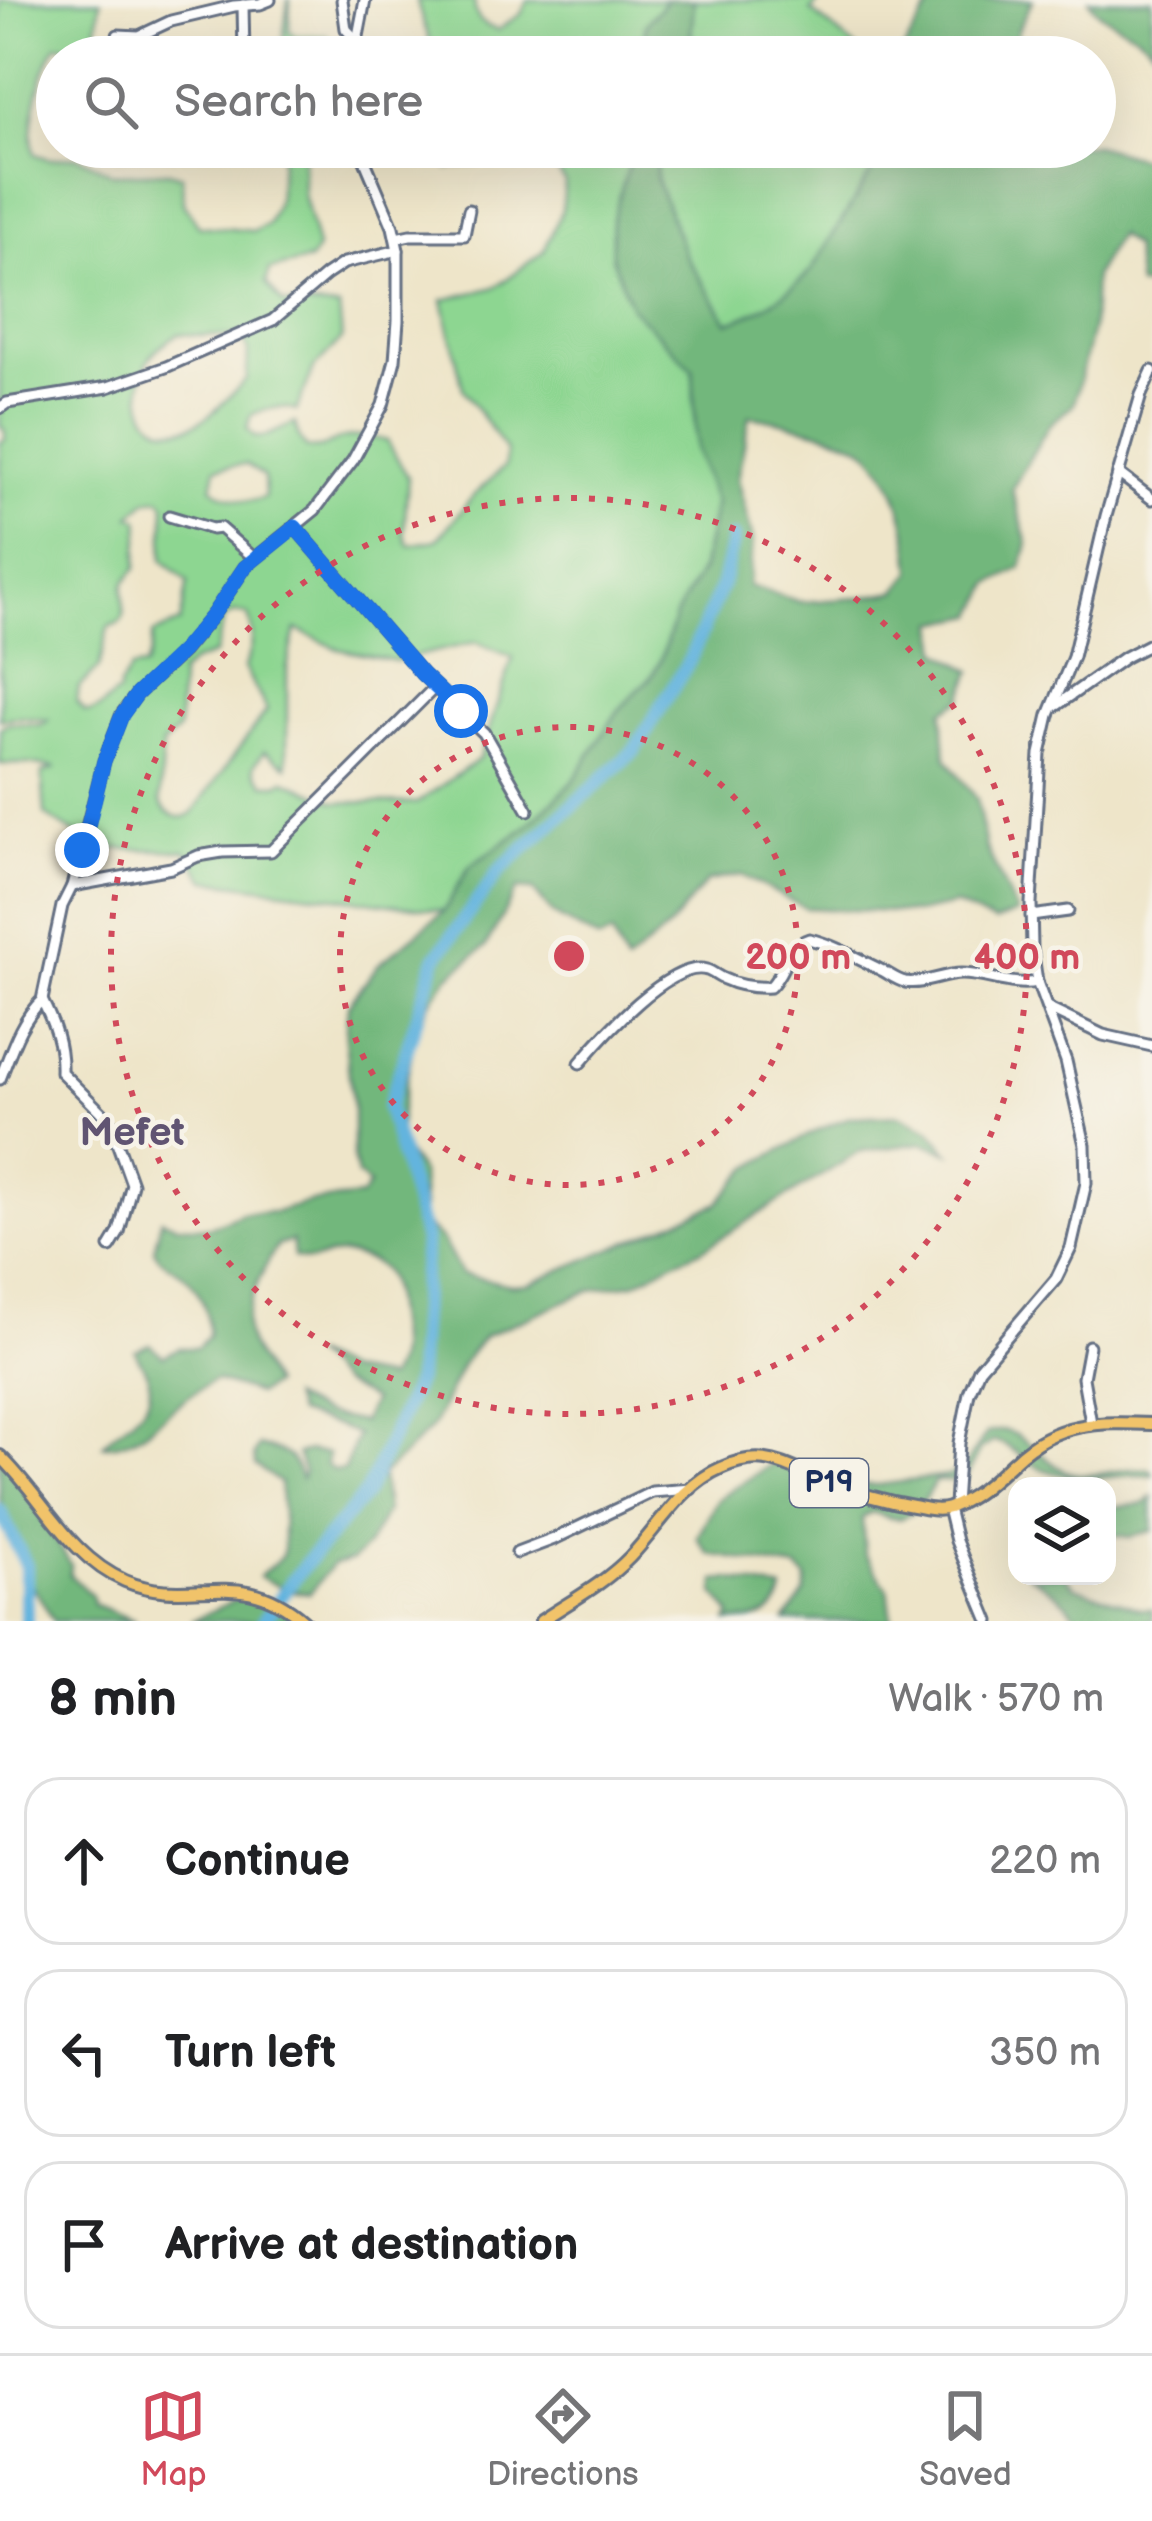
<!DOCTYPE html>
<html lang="en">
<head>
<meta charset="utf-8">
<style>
  :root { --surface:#fff; --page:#f2f2f2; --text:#202124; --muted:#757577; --line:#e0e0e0; --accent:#d1495b }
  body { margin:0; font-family:"Balsamiq Sans",sans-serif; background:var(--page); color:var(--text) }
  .controls { position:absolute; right:36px; bottom:36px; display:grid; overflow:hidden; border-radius:24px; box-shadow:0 12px 48px #0002 }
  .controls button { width:108px; height:108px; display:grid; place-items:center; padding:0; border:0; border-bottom:3px solid var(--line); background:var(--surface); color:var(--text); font:60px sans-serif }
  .stop { position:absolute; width:36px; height:36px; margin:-27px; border:9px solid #1a73e8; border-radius:50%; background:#fff }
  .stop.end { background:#1a73e8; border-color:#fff; box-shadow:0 3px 12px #0008 }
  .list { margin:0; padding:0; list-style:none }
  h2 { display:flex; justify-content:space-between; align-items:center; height:156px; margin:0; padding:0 48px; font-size:51px }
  h2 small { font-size:39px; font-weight:400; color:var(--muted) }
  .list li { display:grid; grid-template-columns:78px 1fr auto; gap:36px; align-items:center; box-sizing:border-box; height:168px; margin:0 24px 24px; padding:0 24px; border:3px solid var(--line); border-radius:36px }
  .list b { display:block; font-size:45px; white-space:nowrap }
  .list em { font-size:39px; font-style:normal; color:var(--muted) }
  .icon { flex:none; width:66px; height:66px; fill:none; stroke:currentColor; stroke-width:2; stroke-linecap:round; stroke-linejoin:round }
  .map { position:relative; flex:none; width:1152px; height:1621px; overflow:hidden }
  .search { position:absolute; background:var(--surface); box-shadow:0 12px 48px #0002; left:36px; right:36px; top:36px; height:132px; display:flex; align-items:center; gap:30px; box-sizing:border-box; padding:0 42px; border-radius:66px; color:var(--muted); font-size:45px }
  .sheet { height:732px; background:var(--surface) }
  nav { display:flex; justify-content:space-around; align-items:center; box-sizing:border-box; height:168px; border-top:3px solid var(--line); background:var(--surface); font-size:33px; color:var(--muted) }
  nav a { display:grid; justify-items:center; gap:6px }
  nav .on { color:var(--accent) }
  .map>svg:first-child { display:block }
</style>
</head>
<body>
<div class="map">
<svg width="1152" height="1621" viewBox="0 0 1152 1621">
  <rect width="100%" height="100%" fill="#f7f3e8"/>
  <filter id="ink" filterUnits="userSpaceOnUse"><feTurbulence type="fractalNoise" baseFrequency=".00833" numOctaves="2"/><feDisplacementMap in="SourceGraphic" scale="24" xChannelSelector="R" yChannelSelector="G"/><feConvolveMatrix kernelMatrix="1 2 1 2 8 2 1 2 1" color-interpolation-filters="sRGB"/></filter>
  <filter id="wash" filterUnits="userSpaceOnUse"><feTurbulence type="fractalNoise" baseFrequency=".004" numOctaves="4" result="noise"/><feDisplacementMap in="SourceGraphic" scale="48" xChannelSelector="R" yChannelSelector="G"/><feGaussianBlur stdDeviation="2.7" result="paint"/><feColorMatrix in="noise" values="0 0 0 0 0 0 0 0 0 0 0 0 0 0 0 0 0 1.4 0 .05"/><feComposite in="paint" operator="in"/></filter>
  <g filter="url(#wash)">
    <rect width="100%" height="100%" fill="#eee5c9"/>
    <g fill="#8dd691" stroke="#548278" stroke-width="3" fill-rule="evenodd">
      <path d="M0,0H101L96,34L87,45H57C42,67 26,130 35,154L49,159L77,156L114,174L169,172L182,176L183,203L199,226L254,231L268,224L278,199L282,147H303V194L317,248L311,260L270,270L266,283L283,304L339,308L342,339L314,368L296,411C282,404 264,409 251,415L247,428L255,437H264L295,423L298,435L306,448C324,451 329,442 345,438C359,435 375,437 387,441L408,477L404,533L409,545L437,540L474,495L505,466L506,451L463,389L443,300L496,287L544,251L562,210L565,182L557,170L540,161L505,160L449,168L442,147H634L631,307L693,369L696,451L715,503L702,569L676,614L660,662L651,677L618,711L573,782L525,828L469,867L444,911L206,880L186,851L97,848L45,815L42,773L56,768L29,764H0V728L8,723L42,725L48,720L19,717L0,719V442L5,440V430L0,425ZM178,334L242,337L248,350L247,379C230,395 211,420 188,427C138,442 130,381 155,351C161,345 171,339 178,334ZM246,464L264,477L265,497C249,505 225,499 212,487L216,468ZM160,498L165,504L163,560L188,582L180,623L153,634L150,654L145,667L131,669L119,687V693C106,699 103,713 85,712L77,701L79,687L99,668L108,627L120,622L124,616L123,588L125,582L137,567L140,526L139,519L131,516L147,500ZM234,613L248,615C255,636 253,649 244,668L267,710L192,814C179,822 165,814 160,801L162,745L178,731L180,674L193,662L215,654L224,619ZM296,629L338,649L396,661L476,642L513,657L479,759L417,803L336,802L285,780L279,784H265L256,773L254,766L264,751L287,766V669Z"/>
      <polygon points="288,0 290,0 289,31 295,36 327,36 349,57 284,57 282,49"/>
      <path d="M417,0H474C475,19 480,25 498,30L521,14L528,0H667L646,24L642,57H436C430,37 420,20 417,0Z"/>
      <polygon points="694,0 820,0 811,11 867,57 689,57"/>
      <path d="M664,147H880L874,168L811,271C790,292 757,315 728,322L685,255L657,181L656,166Z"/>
    </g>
    <g fill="#72b77b" stroke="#46736c" stroke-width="3" fill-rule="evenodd">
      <polygon points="667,0 694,0 689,57 642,57 646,24"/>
      <polygon points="934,0 1033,0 1019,27 1010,57 899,57"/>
      <path d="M1089,0H1152V47C1134,27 1101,22 1089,0Z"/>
      <path d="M1095,145L1152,161V287L1138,286L1133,247L1118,235L1094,276L1092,328L1074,404L1049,425L1012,489L1028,544L1021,568L991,584L976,615L936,623L940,651L972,671L962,699L943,711L946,758L977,799L986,848L1017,913L994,922L955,905L916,913L805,908L741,875L707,881L669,927L626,964L612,934L599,940L554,915L533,890L517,889L486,946L448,977L429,1004L415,1035L401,1109L399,1143L421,1173L424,1223L443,1241L461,1274L511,1285L528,1284L717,1204L750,1167L818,1130L850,1117L899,1115L929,1129L949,1152L923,1143L861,1151L701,1250L669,1264L635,1283L591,1290L484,1336L462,1364L433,1426L382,1476L386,1512L367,1546L352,1561L332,1565L310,1593L289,1591L259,1577C266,1570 276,1563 282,1555C286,1547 280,1497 280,1483L255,1465L254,1455L258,1446C286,1453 291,1451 301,1479L304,1472L297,1454L308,1451L328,1454L326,1465L334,1471L344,1470L357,1435L334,1425L297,1414L291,1398L323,1414L362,1422L373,1400L341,1384L312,1355L348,1372L388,1379C402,1356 397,1340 394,1315C390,1285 392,1264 358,1257C352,1255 346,1253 340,1254C319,1256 315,1265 294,1257L292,1241L278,1245C264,1267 239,1314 248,1340C254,1355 264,1370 272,1385L258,1394L215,1380C203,1387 191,1394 181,1402C158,1420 134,1447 103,1445C118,1423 156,1413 149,1380C147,1371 139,1360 135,1351L150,1344L163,1356L179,1348H197L208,1336C210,1311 198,1282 175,1269C164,1262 161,1262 154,1250L161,1219L176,1225L209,1227L242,1213L276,1212L310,1202L361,1197L369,1185L357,1175L353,1159V1109L345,1040L348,1005L378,965L444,911L469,867L525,828L573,782L618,711L651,677L660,662L676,614L702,569L715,503L696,451L693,369L631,307L612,257V221L634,147H664L656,166L657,181L685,255L728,322C757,315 790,292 811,271L874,168L880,147ZM750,416C771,419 853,437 867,450C900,481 909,530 912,572L897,591L858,598L801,602L749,586L753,540L737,479Z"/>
      <path d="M1002,1430C1029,1435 1042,1461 1066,1471C1093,1482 1123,1464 1151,1470L1152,1476C1124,1472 1101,1482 1074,1477C1062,1475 1046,1471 1036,1466C1020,1458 1012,1445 994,1441L981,1449L965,1480L935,1481C928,1494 917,1514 901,1518C893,1521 880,1514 872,1512L862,1518L865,1554L888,1589L892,1621H785L805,1593L807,1579L798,1569L709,1554L697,1537L718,1499L776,1461L836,1484L878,1485L948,1476L963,1468L987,1433Z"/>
      <polygon points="0,1454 30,1496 71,1565 70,1575 92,1596 93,1604 135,1621 54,1621 24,1572 0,1499"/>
      <polygon points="1152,1497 1152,1532 1129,1537 1107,1534 1107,1508 1144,1504"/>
      <path d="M1030,1576H1065L1075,1587L1142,1609H1152V1621H1079C1068,1599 1051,1589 1030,1576Z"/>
      <path d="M730,1579L783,1591C778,1619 752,1621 728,1621L731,1614L715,1594L716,1581Z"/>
      <polygon points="243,1596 269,1600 291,1617 292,1621 191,1621"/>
    </g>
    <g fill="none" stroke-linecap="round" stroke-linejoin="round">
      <g stroke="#64b4de" stroke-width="14">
        <polyline points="0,1511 26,1565 26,1621"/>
        <polyline points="263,1621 302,1568 366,1493 417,1380 425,1240 388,1108 436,958 500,870 634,751 689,661 722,584 733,538"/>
      </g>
    </g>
  </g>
  <g filter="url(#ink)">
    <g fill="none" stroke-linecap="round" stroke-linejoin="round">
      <defs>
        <g id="minor">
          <polyline points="342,0 346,29 358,42"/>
          <polyline points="243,5 244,57"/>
          <polyline points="113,57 118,35 139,36 171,21 234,6 260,4 270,0"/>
          <polyline points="354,57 365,0"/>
          <polyline points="396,238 410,235 464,235 469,210"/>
          <polyline points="0,408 7,403 108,387 166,367 273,320 326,275 344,263 398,250"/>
          <polyline points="1118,473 1152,499"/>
          <polyline points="169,516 212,529 220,528 254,558"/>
          <polyline points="295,527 422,674 484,733 528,810"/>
          <polyline points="1057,705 1125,657 1152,643"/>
          <polyline points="72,886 171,868 198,856 222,852 271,851 435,687"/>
          <polyline points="1031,916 1068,911"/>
          <path d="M42,1000C54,1024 62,1045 61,1072L109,1120L132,1184L119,1232L110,1247"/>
          <polyline points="1047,1008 1103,1035 1152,1046"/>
          <path d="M580,1063C601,1038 671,959 707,970C713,972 718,977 724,979C739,986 754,988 770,987C787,970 785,947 809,939C834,945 856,958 879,969C888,973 896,980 905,982C924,985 943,974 961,974C988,974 1010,987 1037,982"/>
          <path d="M0,1079C11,1052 20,1021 42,1000L62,906L72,886L104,761L122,714L137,694L183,651L214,613L245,567L315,510L353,460L383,405L395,360L398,321V250L393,227L359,147"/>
          <polyline points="1089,1346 1083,1378 1091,1423"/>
          <polyline points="955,1505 959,1443 969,1393 979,1369 1056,1279 1071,1248 1086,1183 1085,1145 1066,1061 1037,982 1032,948 1031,903 1040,754 1049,715 1073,657 1106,516 1141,395 1152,371"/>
          <polyline points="948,1508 956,1541 989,1621"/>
          <polyline points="517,1553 554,1539 652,1492 691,1489"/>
        </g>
        <g id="major">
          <path d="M0,1456C43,1497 68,1556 125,1581C192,1609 238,1563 304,1621"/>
          <path d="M541,1621C571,1601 605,1583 630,1557C659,1527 681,1485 721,1468C766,1448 785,1467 825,1481C853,1492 883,1501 913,1506C925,1508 937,1512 949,1508C976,1498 995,1478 1015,1460C1056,1421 1099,1422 1152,1424"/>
        </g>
      </defs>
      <use href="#minor" stroke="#656f83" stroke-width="15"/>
      <use href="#major" stroke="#656f83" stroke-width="16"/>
      <use href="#minor" stroke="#fff" stroke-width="9"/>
      <use href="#major" stroke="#f1c36a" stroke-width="10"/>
    </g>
  </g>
  <g fill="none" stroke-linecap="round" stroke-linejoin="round" filter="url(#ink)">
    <polyline stroke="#1a73e8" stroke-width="15" points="82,850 104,761 122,715 137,694 183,650 214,613 245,567 295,527 422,674 461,711"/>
  </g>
  <g fill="none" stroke="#d1495b" stroke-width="6" stroke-dasharray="6 12">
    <circle cx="569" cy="956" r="229"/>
    <circle cx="569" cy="956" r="458"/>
  </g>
  <g text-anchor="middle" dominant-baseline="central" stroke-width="9" stroke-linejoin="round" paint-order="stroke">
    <rect fill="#f7f3e8" stroke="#5d6a87" stroke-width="3" x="790" y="1459" width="78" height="48" rx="9"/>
    <g font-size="30" font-weight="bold" fill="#1b2f5e">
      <text x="829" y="1483">P19</text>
    </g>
    <g font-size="39" font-weight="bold" fill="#605472" stroke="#f7f3e8">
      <text x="132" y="1133">Mefet</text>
    </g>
  </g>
  <circle cx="569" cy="956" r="18" fill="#d1495b" stroke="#f7f3e8" stroke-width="6"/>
  <g font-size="36" text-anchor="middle" font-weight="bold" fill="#d1495b" stroke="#f7f3e8" stroke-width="9" stroke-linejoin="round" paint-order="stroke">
    <text x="798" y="969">200 m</text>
    <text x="1027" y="969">400 m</text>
  </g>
</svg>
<div class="controls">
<button><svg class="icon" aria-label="layers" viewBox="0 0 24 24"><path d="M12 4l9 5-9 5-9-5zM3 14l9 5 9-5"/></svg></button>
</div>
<div class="stop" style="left:461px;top:711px"></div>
<div class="stop end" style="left:82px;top:850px"></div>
<div class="search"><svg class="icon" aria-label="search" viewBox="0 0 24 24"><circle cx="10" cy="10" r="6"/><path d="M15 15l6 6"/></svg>Search here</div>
</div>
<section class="sheet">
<h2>8 min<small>Walk · 570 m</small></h2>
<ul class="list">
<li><svg class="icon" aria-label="ahead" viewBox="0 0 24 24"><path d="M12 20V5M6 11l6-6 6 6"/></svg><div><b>Continue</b></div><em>220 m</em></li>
<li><svg class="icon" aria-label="left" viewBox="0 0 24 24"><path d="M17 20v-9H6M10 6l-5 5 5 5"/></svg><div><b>Turn left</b></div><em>350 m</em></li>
<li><svg class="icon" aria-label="arrive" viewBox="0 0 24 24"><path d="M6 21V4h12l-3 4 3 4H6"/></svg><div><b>Arrive at destination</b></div></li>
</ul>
</section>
<nav>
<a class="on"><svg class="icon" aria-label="map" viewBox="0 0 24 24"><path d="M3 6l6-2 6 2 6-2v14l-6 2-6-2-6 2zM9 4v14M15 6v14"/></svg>Map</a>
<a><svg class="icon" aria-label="directions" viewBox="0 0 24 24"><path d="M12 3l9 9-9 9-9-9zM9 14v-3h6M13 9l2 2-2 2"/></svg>Directions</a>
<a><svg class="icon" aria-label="saved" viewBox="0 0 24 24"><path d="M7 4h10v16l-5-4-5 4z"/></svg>Saved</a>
</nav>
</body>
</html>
